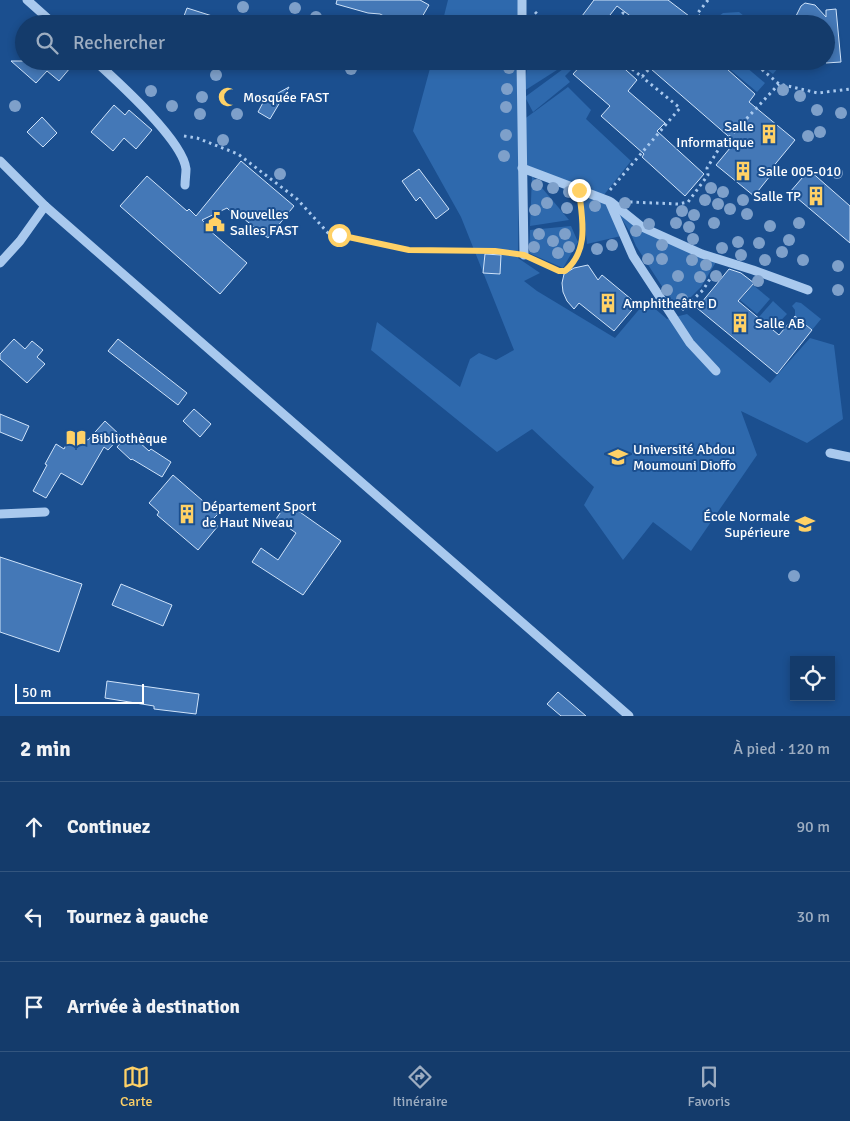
<!DOCTYPE html>
<html lang="fr">
<head>
<meta charset="utf-8">
<style>
  :root { --surface:#143b6b; --page:#214673; --text:#f1f3f6; --muted:#9dadc1; --line:#33557e; --accent:#ffd166 }
  body { margin:0; font-family:Signika,sans-serif; background:var(--page); color:var(--text) }
  .controls { position:absolute; right:15px; bottom:15px; display:grid; overflow:hidden; border-radius:0px; box-shadow:0 2px 8px #0003 }
  .controls button { width:45px; height:45px; display:grid; place-items:center; padding:0; border:0; border-bottom:1px solid var(--line); background:var(--surface); color:var(--text); font:25px sans-serif }
  .scale { position:absolute; left:15px; bottom:12px; width:129px; box-sizing:border-box; padding-left:5px; border:2px solid #fff; border-top:0; font-size:14px; line-height:18px; white-space:nowrap; color:#fff; -webkit-text-stroke:4px #1b4f8f; paint-order:stroke }
  .stop { position:absolute; width:15px; height:15px; margin:-11px; border:4px solid #ffd166; border-radius:50%; background:#fff }
  .stop.end { background:#ffd166; border-color:#fff; box-shadow:0 1px 5px #0008 }
  .list { margin:0; padding:0; list-style:none }
  h2 { display:flex; justify-content:space-between; align-items:center; height:65px; margin:0; padding:0 20px; font-size:21px }
  h2 small { font-size:16px; font-weight:400; color:var(--muted) }
  .list li { display:grid; grid-template-columns:32px 1fr auto; gap:15px; align-items:center; box-sizing:border-box; height:90px; padding:0 20px; border-top:1px solid var(--line) }
  .list b { display:block; font-size:19px; white-space:nowrap }
  .list em { font-size:16px; font-style:normal; color:var(--muted) }
  .icon { flex:none; width:28px; height:28px; fill:none; stroke:currentColor; stroke-width:2; stroke-linecap:round; stroke-linejoin:round }
  .map { position:relative; flex:none; width:850px; height:716px; overflow:hidden }
  .search { position:absolute; background:var(--surface); box-shadow:0 2px 8px #0003; left:15px; right:15px; top:15px; height:55px; display:flex; align-items:center; gap:12px; box-sizing:border-box; padding:0 18px; border-radius:28px; color:var(--muted); font-size:19px }
  .sheet { height:335px; background:var(--surface) }
  nav { display:flex; justify-content:space-around; align-items:center; box-sizing:border-box; height:70px; border-top:1px solid var(--line); background:var(--surface); font-size:14px; color:var(--muted) }
  nav a { display:grid; justify-items:center; gap:2px }
  nav .on { color:var(--accent) }
  .map>svg:first-child { display:block }
</style>
</head>
<body>
<div class="map">
<svg width="850" height="716" viewBox="0 0 850 716">
  <rect width="100%" height="100%" fill="#1b4f8f"/>
  <g fill="#2e69ad">
    <polygon points="448,0 522,0 521,24 442,24"/>
    <polygon points="739,12 754,24 709,24 723,13"/>
    <polygon points="432,61 520,61 518,258 540,273 524,281 537,291 615,338 642,306 653,307 667,319 687,314 770,383 810,338 834,345 843,419 807,443 741,411 757,455 691,551 653,522 623,560 584,505 594,487 532,429 497,452 371,350 377,322 460,387 470,359 479,353 496,360 514,350 461,217 413,131"/>
    <polygon points="528,61 571,61 524,91"/>
    <polygon points="574,61 580,61 565,76 570,82 533,112 525,97"/>
    <polygon points="720,61 739,61 765,83 757,92"/>
    <polygon points="756,61 789,61 788,64 783,62 773,74"/>
    <polygon points="568,87 591,110 586,119 631,161 603,196 523,167 523,120"/>
    <polygon points="532,176 569,220 530,226"/>
    <polygon points="582,196 607,203 621,236 587,244"/>
    <polygon points="616,209 716,262 701,287 681,307 672,302 636,246 631,234"/>
    <polygon points="571,226 578,242 563,268 529,253 530,230"/>
    <polygon points="753,285 770,299 757,314 740,300"/>
    <polygon points="773,301 787,314 773,329 759,317"/>
    <polygon points="796,302 801,303 821,319 812,330 795,316 795,310 792,306"/>
  </g>
  <g fill="#4478b7" stroke="#cfe3fa">
    <polygon points="337,0 420,0 429,5 418,24 399,24 380,14 368,13 336,4"/>
    <polygon points="594,0 668,0 689,16 683,24 641,24 617,6 603,24 576,24"/>
    <polygon points="805,3 815,5 826,17 826,10 836,9 841,62 826,63 826,24 792,24 801,6"/>
    <polygon points="187,8 228,21 227,24 181,24"/>
    <polygon points="11,61 76,61 59,81 47,71 36,83"/>
    <polygon points="585,61 616,61 637,80 628,91 665,123 657,131 704,174 685,196 642,157 644,154 601,116 610,106 573,74"/>
    <polygon points="658,61 718,61 755,94 749,102 795,140 767,174 770,176 754,196 716,165 735,142 651,69"/>
    <polygon points="289,87 270,119 258,112 267,95 271,97"/>
    <polygon points="114,105 125,115 129,110 152,130 136,149 124,138 113,151 91,132"/>
    <polygon points="42,117 57,133 43,147 27,132"/>
    <polygon points="241,161 294,206 268,238 234,211 232,213 227,208 202,220 209,227 208,229 247,263 220,294 120,206 147,176 187,211 189,209 196,216"/>
    <polygon points="419,169 449,209 436,219 420,197 416,201 402,181"/>
    <polygon points="809,170 850,206 850,243 790,192"/>
    <polygon points="485,254 501,255 500,274 483,273"/>
    <polygon points="588,265 598,280 602,275 637,304 614,331 579,303 574,309 567,301 563,292 562,283 564,274 574,268"/>
    <polygon points="729,269 741,273 754,283 738,301 779,335 795,316 812,330 777,374 697,308"/>
    <polygon points="14,339 25,349 32,341 43,350 37,357 45,364 27,383 0,359 0,354"/>
    <polygon points="118,339 187,393 178,405 108,351"/>
    <polygon points="194,409 211,424 200,437 183,421"/>
    <polygon points="0,414 29,426 22,441 0,432"/>
    <polygon points="105,421 121,436 108,450 104,447 82,485 61,473 46,498 33,491 47,465 45,464 56,444 64,449 72,433 88,440"/>
    <polygon points="129,433 149,451 151,449 171,462 162,477 132,459 131,460 117,447"/>
    <polygon points="173,475 218,514 211,521 218,526 198,550 157,515 159,512 149,503"/>
    <polygon points="287,503 341,541 303,595 252,562 261,548 278,560 296,533 276,519"/>
    <polygon points="0,557 82,584 59,652 0,632"/>
    <polygon points="121,584 172,605 163,626 112,605"/>
    <polygon points="107,681 199,694 196,714 154,709 154,706 105,698"/>
    <polygon points="558,692 586,716 561,716 547,704"/>
  </g>
  <g fill="none" stroke-linecap="round" stroke-linejoin="round">
    <g stroke="#a9c9ee" stroke-width="3" stroke-dasharray="2.5 4" stroke-linecap="butt">
      <polyline points="708,0 697,14 708,24"/>
      <polyline points="535,12 548,24"/>
      <polyline points="614,24 623,13 637,24"/>
      <polyline points="689,24 697,14"/>
      <polyline points="622,61 642,77 656,61"/>
      <polyline points="752,61 779,84 818,93 850,89"/>
      <polyline points="184,136 197,138 238,154 297,199 329,234 409,250 495,251 512,253"/>
      <polyline points="610,190 680,108 642,77"/>
      <polyline points="630,202 678,204 688,202 708,175 707,168 720,147 779,84"/>
      <path d="M535,260L559,271H565C587,253 583,229 580,203"/>
      <polyline points="682,310 703,290 715,271"/>
    </g>
    <g stroke="#a9c9ee" stroke-width="9">
      <polyline points="27,0 54,24"/>
      <polyline points="522,24 522,0"/>
      <path d="M95,61C117,81 183,140 186,169C186,174 185,180 185,185"/>
      <polyline points="521,61 524,255"/>
      <polyline points="0,161 45,206 629,716"/>
      <polyline points="522,168 609,201 633,256 690,343 716,371"/>
      <polyline points="611,202 642,227 702,254 753,270 808,290"/>
      <polyline points="0,263 20,241 45,206"/>
      <polyline points="830,453 850,457"/>
      <polyline points="0,514 45,512"/>
    </g>
  </g>
  <g fill="#7ea0ca">
    <circle cx="243" cy="7" r="6"/>
    <circle cx="295" cy="8" r="6"/>
    <circle cx="316" cy="17" r="6"/>
    <circle cx="509" cy="68" r="6"/>
    <circle cx="351" cy="69" r="6"/>
    <circle cx="216" cy="75" r="6"/>
    <circle cx="507" cy="89" r="6"/>
    <circle cx="783" cy="90" r="6"/>
    <circle cx="151" cy="91" r="6"/>
    <circle cx="800" cy="96" r="6"/>
    <circle cx="202" cy="97" r="6"/>
    <circle cx="15" cy="106" r="6"/>
    <circle cx="172" cy="106" r="6"/>
    <circle cx="506" cy="107" r="6"/>
    <circle cx="817" cy="110" r="6"/>
    <circle cx="841" cy="113" r="6"/>
    <circle cx="200" cy="114" r="6"/>
    <circle cx="237" cy="114" r="6"/>
    <circle cx="820" cy="132" r="6"/>
    <circle cx="506" cy="135" r="6"/>
    <circle cx="808" cy="136" r="6"/>
    <circle cx="223" cy="140" r="6"/>
    <circle cx="504" cy="156" r="6"/>
    <circle cx="837" cy="173" r="6"/>
    <circle cx="280" cy="174" r="6"/>
    <circle cx="537" cy="185" r="6"/>
    <circle cx="553" cy="188" r="6"/>
    <circle cx="711" cy="188" r="6"/>
    <circle cx="569" cy="192" r="6"/>
    <circle cx="723" cy="192" r="6"/>
    <circle cx="705" cy="200" r="6"/>
    <circle cx="743" cy="200" r="6"/>
    <circle cx="547" cy="203" r="6"/>
    <circle cx="625" cy="203" r="6"/>
    <circle cx="718" cy="204" r="6"/>
    <circle cx="595" cy="206" r="6"/>
    <circle cx="567" cy="208" r="6"/>
    <circle cx="730" cy="209" r="6"/>
    <circle cx="535" cy="210" r="6"/>
    <circle cx="682" cy="211" r="6"/>
    <circle cx="747" cy="214" r="6"/>
    <circle cx="694" cy="215" r="6"/>
    <circle cx="676" cy="223" r="6"/>
    <circle cx="714" cy="223" r="6"/>
    <circle cx="799" cy="223" r="6"/>
    <circle cx="649" cy="224" r="6"/>
    <circle cx="770" cy="226" r="6"/>
    <circle cx="689" cy="227" r="6"/>
    <circle cx="636" cy="231" r="6"/>
    <circle cx="539" cy="234" r="6"/>
    <circle cx="565" cy="234" r="6"/>
    <circle cx="693" cy="239" r="6"/>
    <circle cx="789" cy="240" r="6"/>
    <circle cx="553" cy="241" r="6"/>
    <circle cx="738" cy="242" r="6"/>
    <circle cx="759" cy="243" r="6"/>
    <circle cx="612" cy="245" r="6"/>
    <circle cx="662" cy="245" r="6"/>
    <circle cx="534" cy="247" r="6"/>
    <circle cx="569" cy="247" r="6"/>
    <circle cx="722" cy="248" r="6"/>
    <circle cx="597" cy="249" r="6"/>
    <circle cx="782" cy="252" r="6"/>
    <circle cx="558" cy="253" r="6"/>
    <circle cx="741" cy="255" r="6"/>
    <circle cx="648" cy="259" r="6"/>
    <circle cx="662" cy="259" r="6"/>
    <circle cx="692" cy="260" r="6"/>
    <circle cx="765" cy="260" r="6"/>
    <circle cx="803" cy="260" r="6"/>
    <circle cx="706" cy="265" r="6"/>
    <circle cx="838" cy="266" r="6"/>
    <circle cx="678" cy="276" r="6"/>
    <circle cx="716" cy="276" r="6"/>
    <circle cx="700" cy="277" r="6"/>
    <circle cx="758" cy="281" r="6"/>
    <circle cx="667" cy="290" r="6"/>
    <circle cx="838" cy="290" r="6"/>
    <circle cx="682" cy="299" r="6"/>
    <circle cx="794" cy="576" r="6"/>
  </g>
  <g fill="none" stroke-linecap="round" stroke-linejoin="round">
    <path stroke="#ffd166" stroke-width="6" d="M339,235L409,250L495,251L524,255L559,271H565C590,250 582,219 579,190"/>
  </g>
  <defs>
    <symbol id="mosque-bare" viewBox="-9 -9 18 18"><path d="M3.5-4.9A6 6 0 1 0 3.5 4.9A5 5 0 1 1 3.5-4.9Z" fill="#ffd166" stroke="#1b4f8f" stroke-width="2.5" paint-order="stroke"/></symbol>
    <symbol id="building-bare" viewBox="-9 -9 18 18"><path d="M-4-6H4V6H1V3H-1V6H-4ZM-2.5-4.3h1.7v1.8h-1.7ZM.8-4.3h1.7v1.8H.8ZM-2.5-1h1.7V.8h-1.7ZM.8-1h1.7V.8H.8Z" fill="#ffd166" stroke="#1b4f8f" stroke-width="2.5" paint-order="stroke"/></symbol>
    <symbol id="civic-bare" viewBox="-9 -9 18 18"><path d="M-.6-6.5H3V-4.5H.6V-3L4-1V1h2V6H-6V1h2V-1L-.6-3ZM-1.2 2.5V6h2.4V2.5Z" fill="#ffd166" stroke="#1b4f8f" stroke-width="2.5" paint-order="stroke"/></symbol>
    <symbol id="library-bare" viewBox="-9 -9 18 18"><path d="M-6-4Q-3-5.5-.7-3.5V5Q-3 3-6 4ZM6-4Q3-5.5 .7-3.5V5Q3 3 6 4Z" fill="#ffd166" stroke="#1b4f8f" stroke-width="2.5" paint-order="stroke"/></symbol>
    <symbol id="university-bare" viewBox="-9 -9 18 18"><path d="M0-5L7-2L0 1L-7-2ZM-4 1L0 2.5L4 1V4Q0 6-4 4Z" fill="#ffd166" stroke="#1b4f8f" stroke-width="2.5" paint-order="stroke"/></symbol>
  </defs>
  <g fill-rule="evenodd">
    <use href="#mosque-bare" x="214" y="83" width="28" height="28"/>
    <use href="#building-bare" x="755" y="120" width="28" height="28"/>
    <use href="#building-bare" x="729" y="157" width="28" height="28"/>
    <use href="#building-bare" x="802" y="182" width="28" height="28"/>
    <use href="#civic-bare" x="201" y="208" width="28" height="28"/>
    <use href="#building-bare" x="594" y="289" width="28" height="28"/>
    <use href="#building-bare" x="726" y="309" width="28" height="28"/>
    <use href="#library-bare" x="62" y="424" width="28" height="28"/>
    <use href="#university-bare" x="604" y="443" width="28" height="28"/>
    <use href="#building-bare" x="173" y="500" width="28" height="28"/>
    <use href="#university-bare" x="791" y="510" width="28" height="28"/>
  </g>
  <g text-anchor="middle" dominant-baseline="central" stroke-width="4" stroke-linejoin="round" paint-order="stroke">
    <g font-size="14" fill="#fff" stroke="#1b4f8f" text-anchor="start">
      <text x="243" y="97">Mosquée FAST</text>
      <text x="754" y="126" text-anchor="end">Salle<tspan x="754" dy="16">Informatique</tspan></text>
      <text x="758" y="171">Salle 005-010</text>
      <text x="801" y="196" text-anchor="end">Salle TP</text>
      <text x="230" y="214">Nouvelles<tspan x="230" dy="16">Salles FAST</tspan></text>
      <text x="623" y="303">Amphitheâtre D</text>
      <text x="755" y="323">Salle AB</text>
      <text x="91" y="438">Bibliothèque</text>
      <text x="633" y="449">Université Abdou<tspan x="633" dy="16">Moumouni Dioffo</tspan></text>
      <text x="202" y="506">Département Sport<tspan x="202" dy="16">de Haut Niveau</tspan></text>
      <text x="790" y="516" text-anchor="end">École Normale<tspan x="790" dy="16">Supérieure</tspan></text>
    </g>
  </g>
</svg>
<div class="controls">
<button><svg class="icon" aria-label="locate" viewBox="0 0 24 24"><circle cx="12" cy="12" r="6"/><path d="M12 2v4M12 18v4M2 12h4M18 12h4"/></svg></button>
</div>
<div class="scale">50 m</div>
<div class="stop" style="left:339px;top:235px"></div>
<div class="stop end" style="left:579px;top:190px"></div>
<div class="search"><svg class="icon" aria-label="search" viewBox="0 0 24 24"><circle cx="10" cy="10" r="6"/><path d="M15 15l6 6"/></svg>Rechercher</div>
</div>
<section class="sheet">
<h2>2 min<small>À pied · 120 m</small></h2>
<ul class="list">
<li><svg class="icon" aria-label="ahead" viewBox="0 0 24 24"><path d="M12 20V5M6 11l6-6 6 6"/></svg><div><b>Continuez</b></div><em>90 m</em></li>
<li><svg class="icon" aria-label="left" viewBox="0 0 24 24"><path d="M17 20v-9H6M10 6l-5 5 5 5"/></svg><div><b>Tournez à gauche</b></div><em>30 m</em></li>
<li><svg class="icon" aria-label="arrive" viewBox="0 0 24 24"><path d="M6 21V4h12l-3 4 3 4H6"/></svg><div><b>Arrivée à destination</b></div></li>
</ul>
</section>
<nav>
<a class="on"><svg class="icon" aria-label="map" viewBox="0 0 24 24"><path d="M3 6l6-2 6 2 6-2v14l-6 2-6-2-6 2zM9 4v14M15 6v14"/></svg>Carte</a>
<a><svg class="icon" aria-label="directions" viewBox="0 0 24 24"><path d="M12 3l9 9-9 9-9-9zM9 14v-3h6M13 9l2 2-2 2"/></svg>Itinéraire</a>
<a><svg class="icon" aria-label="saved" viewBox="0 0 24 24"><path d="M7 4h10v16l-5-4-5 4z"/></svg>Favoris</a>
</nav>
</body>
</html>
